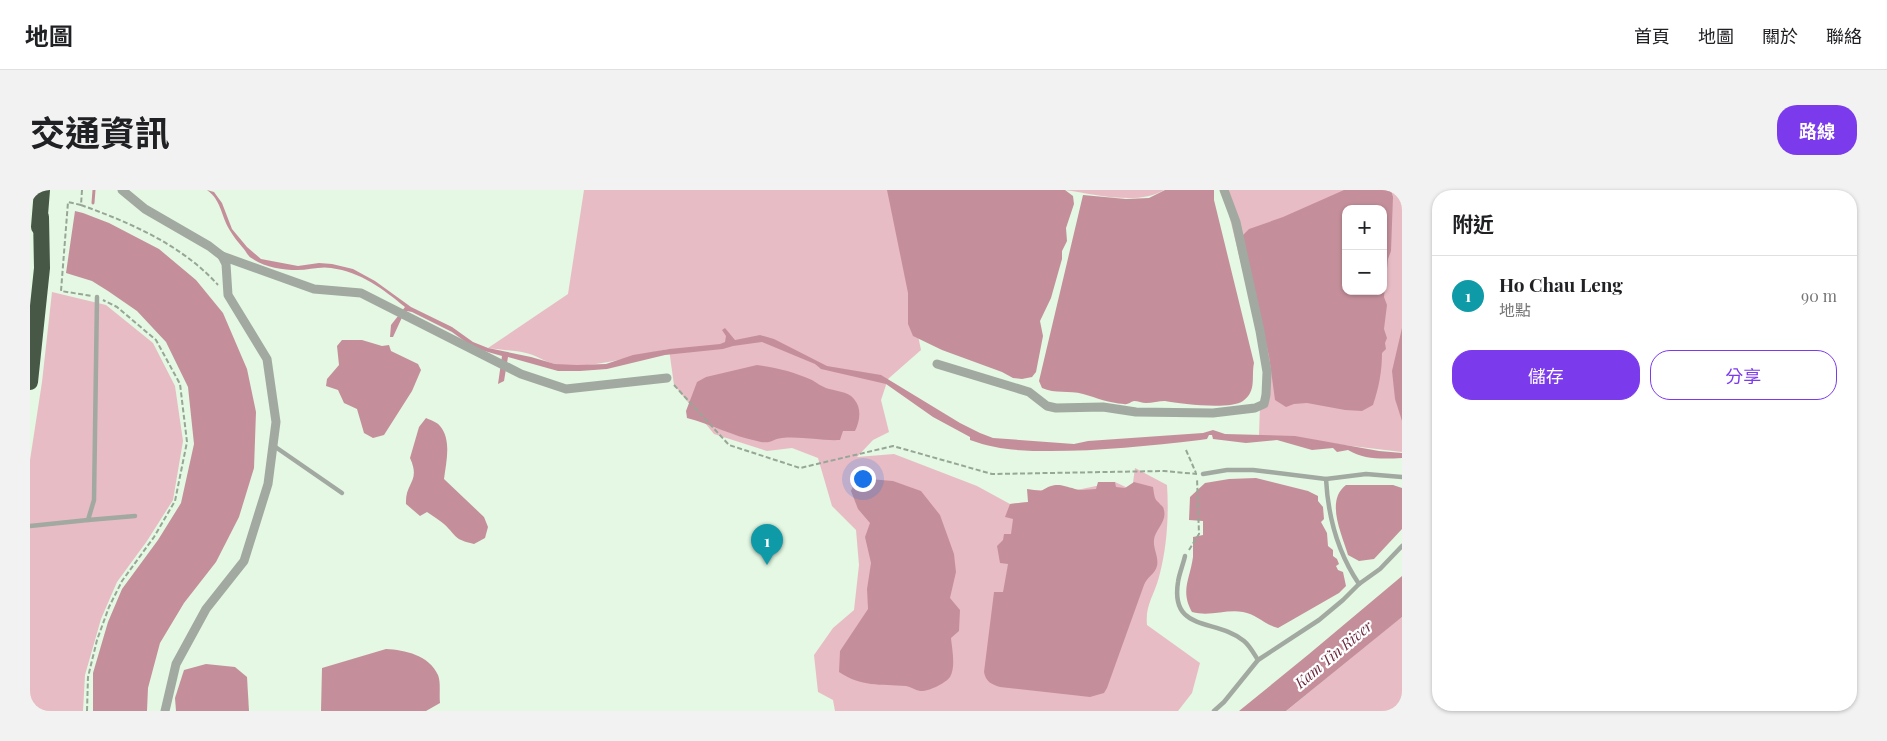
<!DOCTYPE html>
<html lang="zh-TW">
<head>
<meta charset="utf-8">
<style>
  :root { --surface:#fff; --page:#f2f2f2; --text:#202124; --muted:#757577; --line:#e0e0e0; --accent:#7c3aed }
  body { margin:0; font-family:"Playfair Display","Noto Sans TC",serif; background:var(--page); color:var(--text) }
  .controls { position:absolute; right:15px; top:15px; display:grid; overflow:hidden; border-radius:10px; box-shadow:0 1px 4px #0004 }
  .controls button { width:45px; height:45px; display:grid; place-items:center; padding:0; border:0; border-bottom:1px solid var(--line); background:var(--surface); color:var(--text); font:25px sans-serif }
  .you { position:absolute; left:832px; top:288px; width:18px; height:18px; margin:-12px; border:4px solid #fff; border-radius:50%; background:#1a73e8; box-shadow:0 0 0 8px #1a73e833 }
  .badge { display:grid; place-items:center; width:32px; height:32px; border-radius:50%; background:var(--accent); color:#fff; font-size:16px; font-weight:700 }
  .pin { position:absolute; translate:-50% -41px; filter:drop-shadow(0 1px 2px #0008) }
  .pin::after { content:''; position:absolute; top:26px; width:18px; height:15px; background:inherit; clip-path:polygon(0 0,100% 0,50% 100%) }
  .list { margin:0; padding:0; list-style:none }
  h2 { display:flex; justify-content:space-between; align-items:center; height:65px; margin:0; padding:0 20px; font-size:21px }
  h2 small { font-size:16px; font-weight:400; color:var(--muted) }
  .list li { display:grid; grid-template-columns:32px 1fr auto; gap:15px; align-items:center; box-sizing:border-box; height:80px; padding:0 20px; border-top:1px solid var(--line) }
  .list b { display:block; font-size:19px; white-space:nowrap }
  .list p { margin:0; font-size:16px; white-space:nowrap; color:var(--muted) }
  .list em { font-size:16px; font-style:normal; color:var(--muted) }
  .actions { display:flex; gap:10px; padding:15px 20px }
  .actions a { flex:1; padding:11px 0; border:1px solid var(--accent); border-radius:20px; text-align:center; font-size:18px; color:var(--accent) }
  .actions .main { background:var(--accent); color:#fff }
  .map { position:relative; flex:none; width:1372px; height:521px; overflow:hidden; border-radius:20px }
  header { display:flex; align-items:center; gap:30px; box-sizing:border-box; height:70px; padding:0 25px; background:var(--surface); border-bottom:1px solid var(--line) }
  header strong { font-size:24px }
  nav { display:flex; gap:28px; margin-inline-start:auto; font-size:18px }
  .intro { display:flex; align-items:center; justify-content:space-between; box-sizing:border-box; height:120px; padding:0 30px }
  h1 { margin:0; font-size:35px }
  .button { padding:12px 22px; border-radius:20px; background:var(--accent); color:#fff; font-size:18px; font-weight:700 }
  main { display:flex; gap:30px; padding:0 30px }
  aside { flex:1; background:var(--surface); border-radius:20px; box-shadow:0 1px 4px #0004 }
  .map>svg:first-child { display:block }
</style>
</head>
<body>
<header>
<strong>地圖</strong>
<nav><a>首頁</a><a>地圖</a><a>關於</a><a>聯絡</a></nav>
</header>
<div class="intro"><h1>交通資訊</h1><a class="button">路線</a></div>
<main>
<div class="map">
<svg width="1372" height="521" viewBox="0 0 1372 521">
  <rect width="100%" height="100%" fill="#e4f8e3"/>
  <g fill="#e8bcc5" fill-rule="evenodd">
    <path d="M554,0H858L891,160L858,189L851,210L859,242L843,250L827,267L864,264L947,296L980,314L998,312L1003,300H1047L1085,292L1102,300L1105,278L1137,295C1139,325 1137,358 1129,387C1124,406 1115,415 1117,435L1170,473L1162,503L1148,521H805L803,510L788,502L784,465L803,438L824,420L829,375L826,340L802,316L788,268L762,258L737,261L684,244L644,195L639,159C604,165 559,181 525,174C515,172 506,165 496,163C484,160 470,160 458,158L538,104Z"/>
    <path d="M1035,0H1134C1108,16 1064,4 1035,0Z"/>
    <path d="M1193,0H1372V262L1229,245L1230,216L1236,176ZM1316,19H1353V101H1316Z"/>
    <polygon points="22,102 76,115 123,153 145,196 153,251 143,310 117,351 87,392 71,429 55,485 53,521 0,521 0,270 12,192"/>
    <polygon points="1372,427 1372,521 1256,521 1364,433"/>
  </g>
  <g fill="#c48f9b" fill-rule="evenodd">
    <path d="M177,0L184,2L192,13L202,39L217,57L231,69L268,76L289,73L302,74L323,79L345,91L381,117L422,137L443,152L458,158L501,167L525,174L547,175L576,174L603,165L639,159L690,154L695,152L696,146L692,140L695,138L705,150L730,145L744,149L797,176L851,185L930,233L950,243L963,248L1044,254L1058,251L1173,243L1183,240L1195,244L1265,246L1349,261L1372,263V268C1354,269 1334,270 1318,260L1307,262L1303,258L1282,260L1247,250L1216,253L1183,249L1182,245H1179L1177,249L1170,250C1119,256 1070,261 1020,261C992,261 967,260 940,250V247L903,227L856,194L791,179L785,174L732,152L703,156L693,159L635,165L577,179L550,181H528L478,167L474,191L468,194L472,166L444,158L422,142L382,122L377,121L374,123L363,147H360L361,135L375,117C353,99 331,82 301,78C290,76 279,80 267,80C253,80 234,77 223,69C218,67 216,61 213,58C208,52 203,46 199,39C191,25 191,10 177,0Z"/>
    <polygon points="857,0 1035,0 1043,6 1044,14 1036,38 1037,51 1032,61 1032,69 1021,108 1010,131 1013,146 1006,182 1002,187 992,189 983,188 972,182 912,160 883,146 878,134 878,103"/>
    <path d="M1135,0H1184V10L1224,173C1221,187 1227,201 1213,211C1200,220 1151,214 1135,211C1129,211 1122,213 1116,213C1112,213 1108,211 1104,211C1100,212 1098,215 1094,214C1079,213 1067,208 1053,204C1039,200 1025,204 1012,198L1009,191L1053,5L1096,9L1119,8Z"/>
    <path d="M1314,0H1361L1363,7L1361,61L1358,69L1354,107L1357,115L1354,139L1357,148L1355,153L1356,159L1352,163C1352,181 1349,197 1343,215L1332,221L1315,220L1277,213L1264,214L1256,217L1245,210L1239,166L1212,50L1213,45L1219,39L1253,27ZM1316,19H1353V101H1316Z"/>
    <polygon points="45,21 53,23 79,33 129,59 166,90 193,123 217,179 226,222 224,278 209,327 186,372 154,413 130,453 118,498 117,521 63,521 63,483 78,432 92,399 128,350 151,313 164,254 158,197 136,152 107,121 78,101 62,91 36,83"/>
    <polygon points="1372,138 1372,231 1365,209 1362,181"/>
    <polygon points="312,150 332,150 352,156 359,155 361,161 388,174 391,180 382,201 354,245 343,248 334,243 327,219 314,213 308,200 296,196 297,189 309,175 307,156"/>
    <path d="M727,175C745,177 765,182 782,190C787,193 791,196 796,198C804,201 818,201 824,209C832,218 830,231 825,241H813L810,250C791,251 771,246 752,248C741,249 742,255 727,251C702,246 681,234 657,228L656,221L667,192L676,187Z"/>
    <path d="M396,228C400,230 407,232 410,236C422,250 416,273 414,289L454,327L458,337L455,348L444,354C423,349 428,347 414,334C409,330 403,326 397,322L390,326L376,314C375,292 391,292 380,268L389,237Z"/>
    <path d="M827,288L863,291L891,301L910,325L924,364L926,382L920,408L930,420L929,441L921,448C922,459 926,477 920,487C916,493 898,502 890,501C885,500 881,497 876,496C850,494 831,497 809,482L810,461L838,419L837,399L841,373L835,347L840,333L828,319L821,301Z"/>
    <path d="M1226,288L1278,301L1288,306V311L1293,317L1294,329L1291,332L1297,343L1298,356L1303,360V366L1307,369L1309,374L1306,376L1308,380L1313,382L1316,396L1309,403L1248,438C1235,435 1226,424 1213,422C1196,419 1180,427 1162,422C1150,401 1160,389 1163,367C1163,360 1163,353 1163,347L1173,345V331L1159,330L1160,307L1175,293L1199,289Z"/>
    <path d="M1068,292H1085L1086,297L1095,298L1104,292L1123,297C1124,302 1124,308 1127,311C1128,312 1133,317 1133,317C1139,331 1125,339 1124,350C1123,359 1129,367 1127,376C1125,384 1117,387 1114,395L1077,498L1074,503L1060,507L970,497C961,494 956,492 954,482L964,402H973L978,374L970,373L967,356L973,350L974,344H981L983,329L975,327L980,314L998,312L997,299L1011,301C1026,292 1030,295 1045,299C1051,301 1059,299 1066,299Z"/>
    <path d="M1316,295H1363L1372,298V339L1344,369L1329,371L1318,365C1312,344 1295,311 1316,295Z"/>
    <polygon points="1372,386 1372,427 1256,521 1209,521 1279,464"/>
    <path d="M356,459C375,460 399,465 408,485C411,492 409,505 410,513L396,521H291L292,478Z"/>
    <polygon points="176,474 205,477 217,487 219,521 146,521 145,508 154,480"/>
  </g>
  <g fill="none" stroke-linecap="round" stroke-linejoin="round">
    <polyline stroke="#c48f9b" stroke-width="3" points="63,13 64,0"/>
    <g stroke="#97a696" stroke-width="2" stroke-dasharray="5 2.5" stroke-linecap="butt">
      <polyline points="52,0 51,15 38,12 31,101 62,106"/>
      <path d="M51,15C101,33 152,55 188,95"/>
      <polyline points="644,195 699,255 770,278 863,256 962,284 1134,281 1167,284"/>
      <polyline points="1156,260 1166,283"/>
      <polyline points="1159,360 1169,344 1167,288"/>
      <polyline points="57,521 58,487 67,450 79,417 92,391 124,347 145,311 157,252 150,194 126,150 87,117 73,110"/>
    </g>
    <g stroke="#a1a9a1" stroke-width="4.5">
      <polyline points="244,256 312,303"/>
      <polyline points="1173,284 1197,280 1223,280 1296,289 1336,284 1372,287"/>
      <path d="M1296,289C1298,326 1308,363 1329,394"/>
      <polyline points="58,330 105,326"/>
      <polyline points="0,336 58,330 64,310 67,107"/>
      <path d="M1155,366C1153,375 1149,384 1148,392C1140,443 1186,428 1214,451C1220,456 1224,464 1228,470"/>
      <polyline points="1184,521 1194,512 1228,470 1289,430 1313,410 1329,394 1350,379 1372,356"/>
    </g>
    <g stroke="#a1a9a1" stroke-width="9">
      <polyline points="92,0 115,19 179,56 192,66 196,74 198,105 237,169 246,232 238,294 214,371 176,419 146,474 135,521"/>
      <polyline points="192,66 284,99 331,103 491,184 536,199 637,188"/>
      <polyline points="907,174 999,202 1017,216 1026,218 1073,217 1106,222 1183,223 1225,218 1234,214 1236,205 1237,182 1230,141 1206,32 1194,0"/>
    </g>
    <g stroke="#485847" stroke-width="16">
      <polyline points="9,37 12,0"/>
      <polyline points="0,192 12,78 11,27"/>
    </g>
  </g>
  <g text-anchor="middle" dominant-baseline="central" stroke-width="4.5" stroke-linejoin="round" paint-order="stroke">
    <g font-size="15" font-style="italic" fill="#6b293d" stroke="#fff">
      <text transform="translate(1303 464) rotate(-40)">Kam Tin River</text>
    </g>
  </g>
</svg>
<div class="controls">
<button>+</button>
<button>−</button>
</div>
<div class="you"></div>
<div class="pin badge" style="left:737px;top:375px;background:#0f9aa8">1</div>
</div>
<aside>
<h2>附近<small></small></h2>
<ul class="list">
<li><span class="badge" style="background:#0f9aa8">1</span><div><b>Ho Chau Leng</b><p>地點</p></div><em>90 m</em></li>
</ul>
<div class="actions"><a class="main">儲存</a><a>分享</a></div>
</aside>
</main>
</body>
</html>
